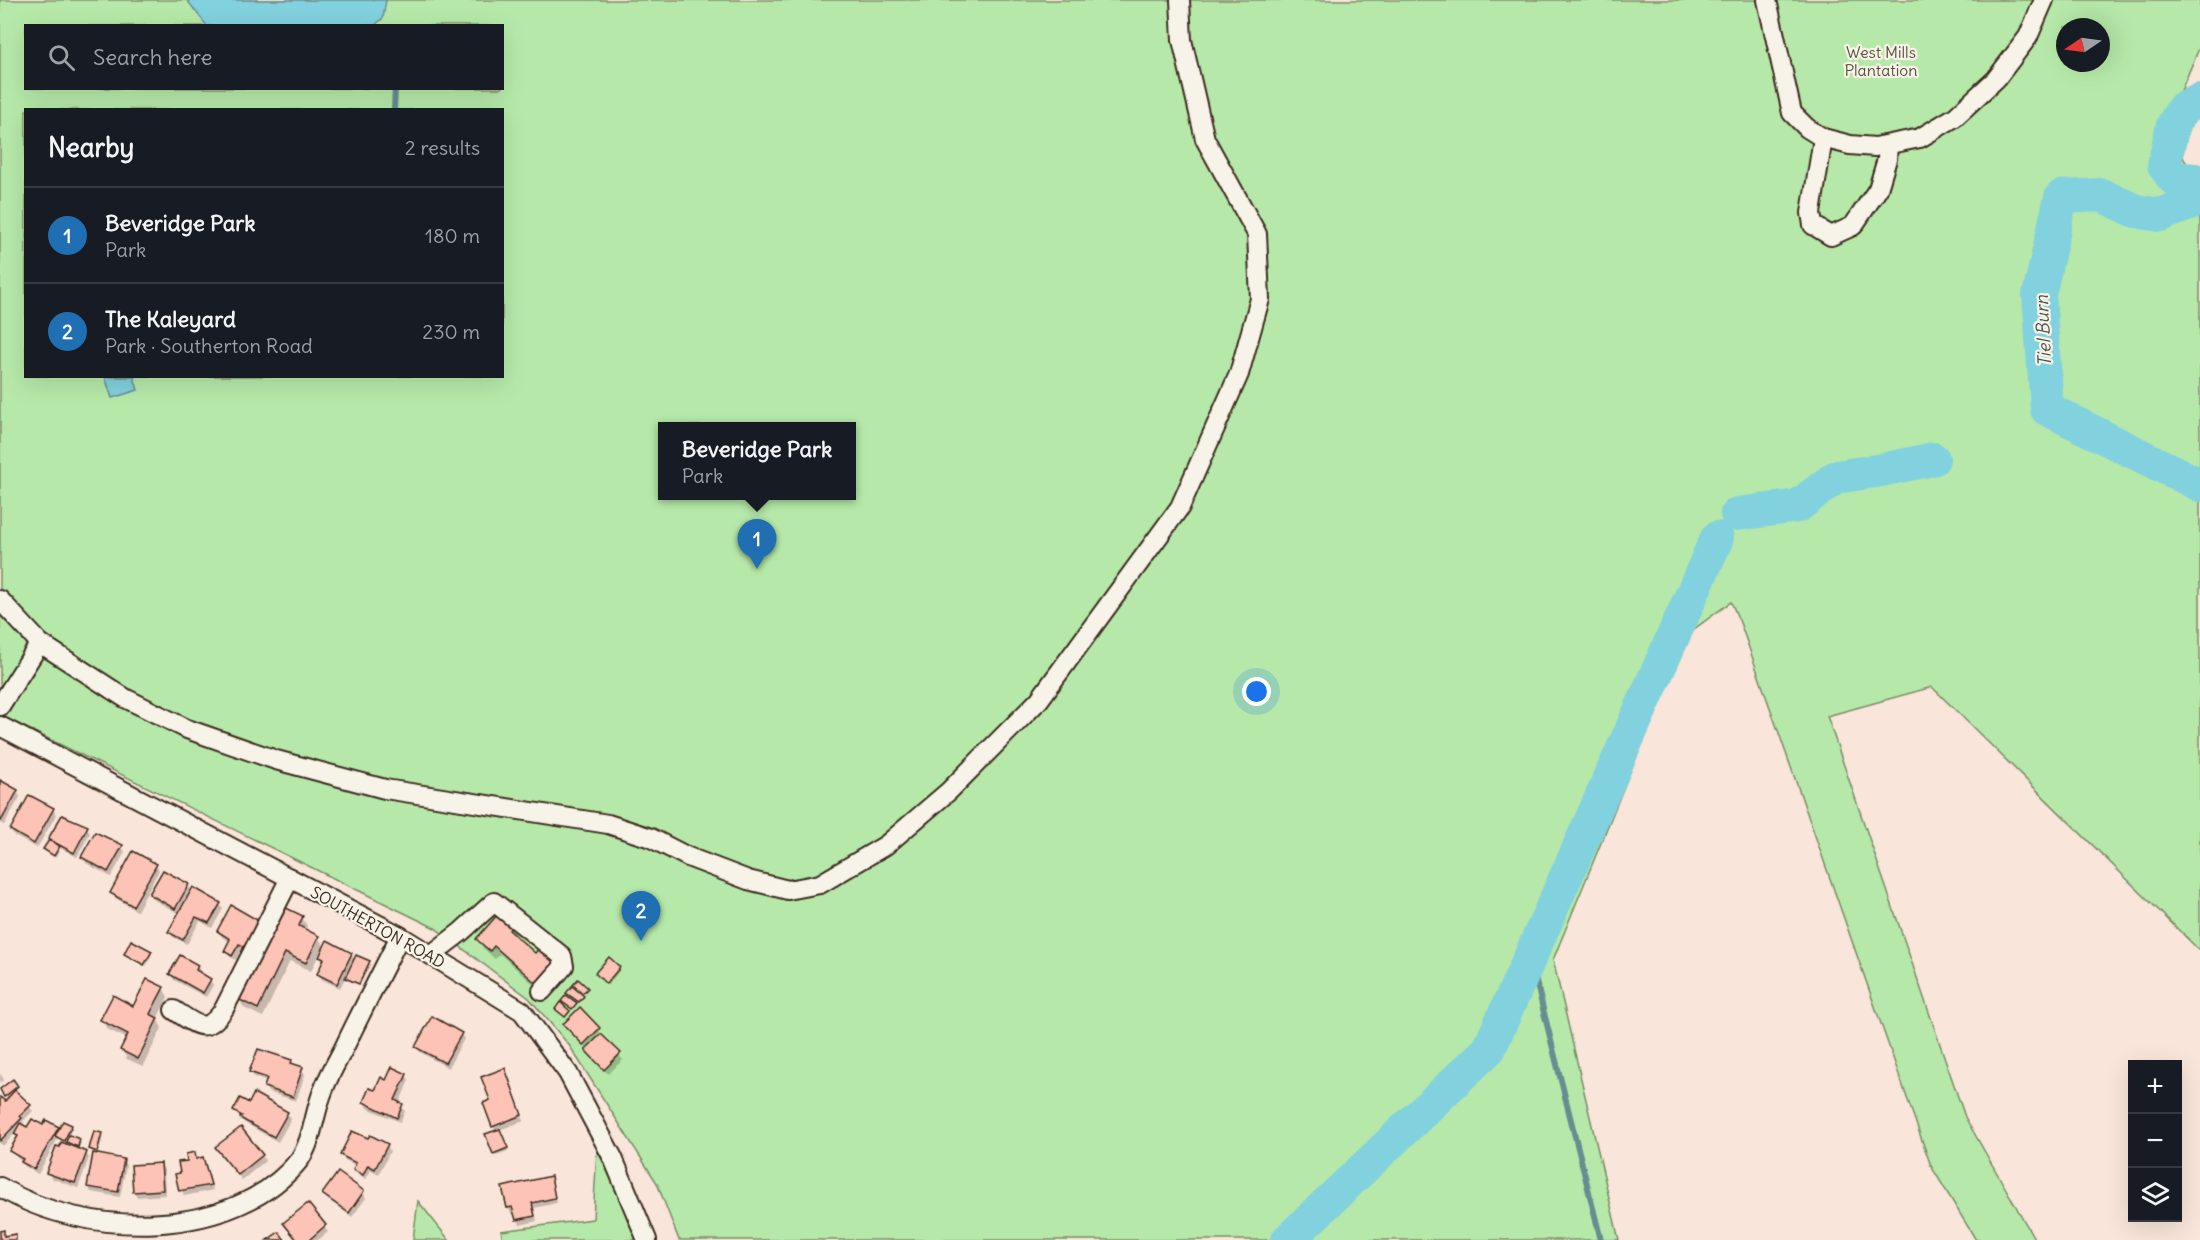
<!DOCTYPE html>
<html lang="en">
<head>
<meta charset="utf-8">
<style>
  :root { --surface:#171b24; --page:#20242c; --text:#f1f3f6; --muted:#9ea1a6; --line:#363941; --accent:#1f6fb2 }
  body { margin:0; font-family:Delius,sans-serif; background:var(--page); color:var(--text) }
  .controls { position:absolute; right:18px; bottom:18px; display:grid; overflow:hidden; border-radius:0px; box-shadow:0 6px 24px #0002 }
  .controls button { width:54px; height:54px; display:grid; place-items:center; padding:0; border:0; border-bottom:2px solid var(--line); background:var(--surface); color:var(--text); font:30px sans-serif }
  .compass { position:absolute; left:2056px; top:18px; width:54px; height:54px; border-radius:50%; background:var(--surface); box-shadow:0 6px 24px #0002; rotate:257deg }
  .you { position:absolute; left:1257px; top:692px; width:21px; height:21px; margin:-15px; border:4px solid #fff; border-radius:50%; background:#1a73e8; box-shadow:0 0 0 9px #1a73e833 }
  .badge { display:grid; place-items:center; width:39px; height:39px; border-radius:50%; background:var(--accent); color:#fff; font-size:20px; font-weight:700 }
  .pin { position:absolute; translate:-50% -50px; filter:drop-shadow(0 2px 3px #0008) }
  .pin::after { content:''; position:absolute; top:32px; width:21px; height:18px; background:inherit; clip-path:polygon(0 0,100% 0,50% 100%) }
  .popup { position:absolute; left:658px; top:422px; width:198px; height:78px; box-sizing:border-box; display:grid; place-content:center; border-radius:0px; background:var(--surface); filter:drop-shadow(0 2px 4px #0005); font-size:20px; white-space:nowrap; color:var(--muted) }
  .popup b { font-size:22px; color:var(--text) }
  .popup::after { content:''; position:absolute; left:50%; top:100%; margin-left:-12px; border:12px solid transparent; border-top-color:var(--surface) }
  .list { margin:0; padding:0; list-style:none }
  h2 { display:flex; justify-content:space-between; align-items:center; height:78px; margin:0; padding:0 24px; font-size:26px }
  h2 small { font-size:20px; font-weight:400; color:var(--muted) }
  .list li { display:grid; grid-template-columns:39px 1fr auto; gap:18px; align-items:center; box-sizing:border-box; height:96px; padding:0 24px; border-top:2px solid var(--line) }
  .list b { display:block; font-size:22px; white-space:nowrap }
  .list p { margin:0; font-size:20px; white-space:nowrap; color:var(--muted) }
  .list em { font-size:20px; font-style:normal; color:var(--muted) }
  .icon { flex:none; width:33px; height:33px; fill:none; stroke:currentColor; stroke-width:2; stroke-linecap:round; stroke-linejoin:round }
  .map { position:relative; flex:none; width:2200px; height:1240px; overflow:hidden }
  .search { position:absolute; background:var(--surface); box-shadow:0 6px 24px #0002; left:24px; top:24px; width:480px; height:66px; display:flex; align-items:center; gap:15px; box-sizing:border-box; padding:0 21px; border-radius:0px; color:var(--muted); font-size:22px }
  .panel { position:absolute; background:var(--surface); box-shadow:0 6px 24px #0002; left:24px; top:108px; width:480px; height:270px; border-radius:0px }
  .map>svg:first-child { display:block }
</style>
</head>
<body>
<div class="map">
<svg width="2200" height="1240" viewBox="0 0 2200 1240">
  <rect width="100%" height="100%" fill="#f9e5d9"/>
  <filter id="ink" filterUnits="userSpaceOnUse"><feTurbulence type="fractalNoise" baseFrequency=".0167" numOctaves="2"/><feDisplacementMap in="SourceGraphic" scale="12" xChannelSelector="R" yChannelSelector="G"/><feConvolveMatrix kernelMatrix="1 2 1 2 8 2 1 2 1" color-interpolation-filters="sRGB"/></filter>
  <g filter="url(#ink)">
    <g fill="#b6e9a9" stroke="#788a64" stroke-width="1.5" fill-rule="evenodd">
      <path d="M0,0H2200V46L2174,107L2181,153L2200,188V951L1932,687L1827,716L1965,1117L2035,1240H1976L1931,1166L1741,625L1731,602L1686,635L1553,960L1619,1240H679L657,1183L569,1045L529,998L435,928L0,715ZM26,26H502V88H26ZM2065,27H2101V63H2065ZM26,110H502V376H26ZM662,426H852V496H662Z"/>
      <polygon points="597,1149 623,1205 636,1240 503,1240 501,1231 593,1219"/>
      <polygon points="418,1201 449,1240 413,1240"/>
    </g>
    <g fill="#82d1de" stroke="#668e91" stroke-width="1.5">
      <polygon points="187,0 386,0 383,18 375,25 207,26"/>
      <polygon points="105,377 134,377 138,390 112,398"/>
    </g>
    <g fill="#0003">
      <polygon points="0,782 17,791 20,797 4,825 0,823"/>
      <polygon points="53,809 56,815 37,848 14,836 11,830"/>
      <polygon points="62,817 87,828 90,833 77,857 60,848 56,857 45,849 53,844 50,839"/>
      <polygon points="122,847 125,852 111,877 86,863 83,857"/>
      <polygon points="156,865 159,870 137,911 115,898 112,893"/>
      <polygon points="188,885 192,892 219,904 223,909 212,928 200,921 187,944 173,937 170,932 180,914 154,900 151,894"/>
      <polygon points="302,918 307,926 305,930 318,937 325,948 351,954 355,961 369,962 370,965 360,985 348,980 346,976 340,988 321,979 318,974 324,963 319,954 311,971 290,961 263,1017 244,1008 239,999"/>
      <polygon points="258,922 248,952 242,948 236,960 229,956 226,951 230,942 222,937 218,931"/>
      <polygon points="512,926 517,935 515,937 542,992 500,954 495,959 483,948 478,939"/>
      <polygon points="151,952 152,954 146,966 126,954"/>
      <polygon points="609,959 620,970 608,985 598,976"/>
      <polygon points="197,966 201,972 199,974 210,980 213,985 206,997 174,980 171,974"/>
      <polygon points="163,988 168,997 157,1019 162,1028 143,1066 127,1059 122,1050 128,1039 107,1029 102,1020 134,1008"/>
      <polygon points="565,1024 599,1029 601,1035 623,1060 608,1074 590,1056 587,1050"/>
      <polygon points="461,1034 464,1039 448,1068 420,1052 417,1047"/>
      <polygon points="291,1062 293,1066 302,1069 305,1074 296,1101 268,1092 265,1086 267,1082 254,1077 251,1072"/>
      <polygon points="0,1073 4,1080 0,1083"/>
      <polygon points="406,1075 409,1080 399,1104 405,1111 400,1122 367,1108 364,1102 387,1082"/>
      <polygon points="507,1075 524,1121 499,1130 508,1151 496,1155 487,1135 496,1132 493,1126 492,1101"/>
      <polygon points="13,1081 18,1088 14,1091 33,1111 23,1121 24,1124 22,1126 28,1129 44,1127 58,1128 59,1131 71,1126 72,1129 68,1136 79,1140 81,1143 78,1150 86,1153 89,1158 78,1188 51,1178 48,1172 70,1146 66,1140 65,1142 58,1138 38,1174 26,1167 11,1151 18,1138 15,1133 3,1146 0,1143 0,1099 5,1103 8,1099 4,1095"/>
      <polygon points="249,1105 287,1113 291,1119 278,1142 245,1123 238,1116 235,1111"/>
      <polygon points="101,1134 103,1137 98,1153 92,1151 91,1149"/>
      <polygon points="387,1145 390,1151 379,1174 371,1170 366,1179 358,1175 355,1169 356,1166 345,1160 342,1155"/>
      <polygon points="220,1153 262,1155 265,1161 242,1180"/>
      <polygon points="194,1154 197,1160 202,1159 206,1164 213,1190 184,1196 177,1175 182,1174"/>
      <polygon points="123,1160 126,1166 120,1197 91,1192 88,1186"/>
      <polygon points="161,1164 164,1170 165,1195 137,1197 134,1191"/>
      <polygon points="550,1178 557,1203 534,1208 537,1221 520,1225 515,1212 511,1213 508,1208"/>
      <polygon points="363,1192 366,1198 352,1217 327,1199 324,1194"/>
      <polygon points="307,1205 328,1232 318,1240 298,1240"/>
    </g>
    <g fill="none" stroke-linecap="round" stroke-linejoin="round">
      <g stroke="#668e91" stroke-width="6">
        <polyline points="394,110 395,88"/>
        <polyline points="1530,957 1601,1240"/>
      </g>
      <g stroke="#82d1de" stroke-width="34">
        <polyline points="2200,100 2183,108 2173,125 2164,165 2173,178 2195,180 2200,188"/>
        <polyline points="2200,194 2197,201 2160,215 2136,211 2101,195 2061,197 2039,295 2047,409 2200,485"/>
        <polyline points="1737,514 1798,506 1836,477 1882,470 1933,459"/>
        <polyline points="1288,1240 1489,1049 1717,538"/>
      </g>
    </g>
    <g fill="#fdc3b6" stroke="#3b2a1e" stroke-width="1.5">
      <polygon points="0,780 18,790 1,821 0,820"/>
      <polygon points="29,795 54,808 34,844 10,830"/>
      <polygon points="62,815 88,826 74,853 48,839"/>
      <polygon points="95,832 123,845 108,872 81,857"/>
      <polygon points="49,840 60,846 54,856 43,849"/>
      <polygon points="133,851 157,864 133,906 110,893"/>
      <polygon points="163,870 189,884 175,909 149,894"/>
      <polygon points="193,887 221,903 209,923 196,917 183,940 168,932"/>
      <polygon points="231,905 259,921 245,947 239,944 232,956 224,951 230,939 217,931"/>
      <polygon points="282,906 303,916 299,926 319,936 306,963 285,953 258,1009 238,999"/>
      <polygon points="499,913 513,925 509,930 535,953 542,945 558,959 537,984 494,946 490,951 476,939"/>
      <polygon points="131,940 152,951 144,965 124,954"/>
      <polygon points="327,940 352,953 337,984 317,974 324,959 319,957"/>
      <polygon points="180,955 198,965 196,970 211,979 203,993 169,974"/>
      <polygon points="356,955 370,961 359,984 345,978"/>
      <polygon points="609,957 620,967 606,984 595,973"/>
      <polygon points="147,979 164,987 150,1014 158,1018 138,1059 120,1050 128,1034 100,1020 113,995 133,1006"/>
      <polygon points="578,979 588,988 583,993 573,985"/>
      <polygon points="572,986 584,996 579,1002 566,993"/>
      <polygon points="566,995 577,1003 572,1009 561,1001"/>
      <polygon points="560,1002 570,1011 565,1017 555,1009"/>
      <polygon points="580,1007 600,1028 583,1045 563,1024"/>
      <polygon points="432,1016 462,1033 445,1063 415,1047"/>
      <polygon points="601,1034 621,1053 604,1070 585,1050"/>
      <polygon points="258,1049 292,1060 291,1063 303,1067 293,1097 264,1087 267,1078 249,1072"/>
      <polygon points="392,1067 407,1074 395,1100 403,1104 397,1118 363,1102 369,1088 375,1090 381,1077 386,1080"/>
      <polygon points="505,1068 522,1115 492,1127 483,1103 490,1100 481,1077"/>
      <polygon points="13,1079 18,1086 4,1097 0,1089"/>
      <polygon points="15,1090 31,1105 20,1116 22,1118 0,1141 0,1097 5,1101"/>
      <polygon points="254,1093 288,1112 274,1137 240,1118 242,1116 233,1111 240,1098 249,1103"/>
      <polygon points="32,1119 43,1125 46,1120 59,1127 34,1169 21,1162 23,1159 9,1151 18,1136 14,1134 20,1123 27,1127"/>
      <polygon points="63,1121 72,1125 64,1141 55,1136"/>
      <polygon points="241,1127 263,1155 238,1175 215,1147"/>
      <polygon points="500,1129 508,1148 493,1154 485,1134"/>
      <polygon points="94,1131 102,1133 97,1152 89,1149"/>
      <polygon points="352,1131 368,1138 370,1135 388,1144 375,1169 368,1165 363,1175 353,1170 356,1163 340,1155"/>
      <polygon points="69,1135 80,1139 78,1147 66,1142"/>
      <polygon points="61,1142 87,1152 75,1183 46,1173 56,1146 60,1147"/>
      <polygon points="195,1152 196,1159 203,1157 211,1185 179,1191 175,1174 180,1173 178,1162 187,1161 186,1154"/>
      <polygon points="93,1153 124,1159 118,1192 87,1187"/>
      <polygon points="161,1163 163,1190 133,1192 131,1165"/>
      <polygon points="338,1172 364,1191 349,1213 322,1194"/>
      <polygon points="551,1176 555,1198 532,1203 535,1216 516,1220 512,1207 507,1208 502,1187"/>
      <polygon points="308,1203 326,1225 309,1240 297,1240 283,1223"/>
      <polygon points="4,1230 4,1236 16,1234 16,1240 0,1240 0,1231"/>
      <polygon points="279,1232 285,1240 267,1240"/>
    </g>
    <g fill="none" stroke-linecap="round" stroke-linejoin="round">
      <defs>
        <g id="minor">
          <polyline points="1767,0 1792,113 1807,128 1823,138 1850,145 1875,147 1920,138 1955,117 1996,79 2028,37 2044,0"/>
          <polyline points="1823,138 1811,213 1813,225 1831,236 1853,226 1878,189 1887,159 1888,145"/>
          <polyline points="0,600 40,643 125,698 187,729 276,760 385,789 608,824 651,838 688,857 748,880 788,890 820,884 886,845 949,791 1039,700 1180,507 1239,374 1260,299 1257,234 1205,139 1182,40 1180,0"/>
          <polyline points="0,706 40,643"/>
          <polyline points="0,726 400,936 522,1011 568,1073 613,1158 647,1240"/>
          <polyline points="431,955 461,932 494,902 562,956 564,966 542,991"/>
          <path d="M174,1010C197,1025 206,1036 224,1009L290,878"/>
          <path d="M0,1187C86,1240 237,1240 300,1159C313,1139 314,1113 323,1091C328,1077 336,1063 343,1050C361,1012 381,974 400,936"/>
        </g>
      </defs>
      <use href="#minor" stroke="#3b2a1e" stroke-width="22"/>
      <use href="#minor" stroke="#f7f3e8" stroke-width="18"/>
    </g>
  </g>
  <g text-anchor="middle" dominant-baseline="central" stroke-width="4.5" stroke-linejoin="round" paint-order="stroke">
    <g font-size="16" fill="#54503a" stroke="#f7f3e8">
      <text x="1881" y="52">West Mills<tspan x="1881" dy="18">Plantation</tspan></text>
    </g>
    <g font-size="16" fill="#3b2a1e" stroke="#f7f3e8">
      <text transform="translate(378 927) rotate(29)">SOUTHERTON ROAD</text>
    </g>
    <g font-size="18" font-style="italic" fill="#4d544e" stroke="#f7f3e8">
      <text transform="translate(2043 331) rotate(-93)">Tiel Burn</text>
    </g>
  </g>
</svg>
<div class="controls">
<button>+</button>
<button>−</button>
<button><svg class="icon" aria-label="layers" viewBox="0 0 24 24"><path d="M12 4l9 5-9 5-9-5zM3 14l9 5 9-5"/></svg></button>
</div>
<svg class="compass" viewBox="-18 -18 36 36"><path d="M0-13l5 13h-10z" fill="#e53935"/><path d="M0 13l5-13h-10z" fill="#9ea1a6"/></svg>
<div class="you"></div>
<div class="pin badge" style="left:757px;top:569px">1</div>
<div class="popup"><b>Beveridge Park</b>Park</div>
<div class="pin badge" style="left:641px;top:941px">2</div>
<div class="search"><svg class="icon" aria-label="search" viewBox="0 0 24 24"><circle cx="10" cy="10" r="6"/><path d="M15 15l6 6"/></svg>Search here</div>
<section class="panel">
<h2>Nearby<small>2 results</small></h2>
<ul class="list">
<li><span class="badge">1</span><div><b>Beveridge Park</b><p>Park</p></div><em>180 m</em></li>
<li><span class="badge">2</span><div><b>The Kaleyard</b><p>Park · Southerton Road</p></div><em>230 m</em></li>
</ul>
</section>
</div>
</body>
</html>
